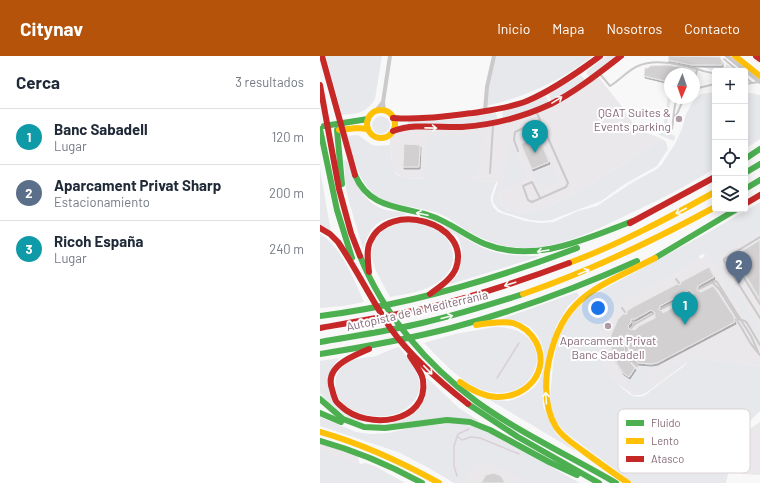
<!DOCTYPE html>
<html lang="es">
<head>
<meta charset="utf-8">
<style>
  :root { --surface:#fff; --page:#f2f2f3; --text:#1f2937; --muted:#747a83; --line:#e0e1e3; --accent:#b45309 }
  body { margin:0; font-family:Barlow,sans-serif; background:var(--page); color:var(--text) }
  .controls { position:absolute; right:12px; top:12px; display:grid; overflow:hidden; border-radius:4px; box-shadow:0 2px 10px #0003 }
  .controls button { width:36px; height:36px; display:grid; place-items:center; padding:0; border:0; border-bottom:1px solid var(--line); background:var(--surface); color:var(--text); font:20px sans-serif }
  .compass { position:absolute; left:344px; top:12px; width:36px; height:36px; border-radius:50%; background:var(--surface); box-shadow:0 2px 10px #0003; rotate:182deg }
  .you { position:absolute; left:278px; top:252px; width:14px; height:14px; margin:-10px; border:3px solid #fff; border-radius:50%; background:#1a73e8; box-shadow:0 0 0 6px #1a73e833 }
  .badge { display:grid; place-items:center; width:26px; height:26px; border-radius:50%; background:var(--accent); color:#fff; font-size:13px; font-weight:700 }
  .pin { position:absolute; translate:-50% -33px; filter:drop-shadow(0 1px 2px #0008) }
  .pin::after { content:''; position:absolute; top:21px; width:14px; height:12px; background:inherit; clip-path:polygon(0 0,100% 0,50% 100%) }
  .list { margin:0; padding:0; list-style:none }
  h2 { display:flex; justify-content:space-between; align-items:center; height:52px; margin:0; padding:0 16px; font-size:17px }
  h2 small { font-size:13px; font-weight:400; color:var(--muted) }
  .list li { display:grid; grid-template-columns:26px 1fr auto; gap:12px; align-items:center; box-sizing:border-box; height:56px; padding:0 16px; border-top:1px solid var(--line) }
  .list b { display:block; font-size:15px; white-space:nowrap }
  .list p { margin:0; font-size:13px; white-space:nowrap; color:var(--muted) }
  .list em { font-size:13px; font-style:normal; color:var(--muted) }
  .icon { flex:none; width:22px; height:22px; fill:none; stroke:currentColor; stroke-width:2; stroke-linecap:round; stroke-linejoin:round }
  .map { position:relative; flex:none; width:440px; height:427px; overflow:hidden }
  header { display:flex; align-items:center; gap:24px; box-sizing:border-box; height:56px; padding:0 20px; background:var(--accent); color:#fff }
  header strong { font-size:19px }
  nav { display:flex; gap:22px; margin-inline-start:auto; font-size:14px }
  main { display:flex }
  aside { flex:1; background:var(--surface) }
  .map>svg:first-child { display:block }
</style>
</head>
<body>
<header>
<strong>Citynav</strong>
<nav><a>Inicio</a><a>Mapa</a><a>Nosotros</a><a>Contacto</a></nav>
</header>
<main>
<aside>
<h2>Cerca<small>3 resultados</small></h2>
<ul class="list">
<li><span class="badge" style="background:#0f9aa8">1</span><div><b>Banc Sabadell</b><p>Lugar</p></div><em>120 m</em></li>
<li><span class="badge" style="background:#5c6f8a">2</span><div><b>Aparcament Privat Sharp</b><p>Estacionamiento</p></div><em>200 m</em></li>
<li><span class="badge" style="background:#0f9aa8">3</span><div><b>Ricoh España</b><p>Lugar</p></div><em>240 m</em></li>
</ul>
</aside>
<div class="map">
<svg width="440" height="427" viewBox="0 0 440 427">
  <defs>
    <filter id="shadow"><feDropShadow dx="1" dy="2" stdDeviation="0" flood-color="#0004"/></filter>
  </defs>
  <rect width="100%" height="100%" fill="#f8f8f8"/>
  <g fill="#eae8ea">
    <polygon points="277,19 303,52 313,68 320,74 342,83 252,140 221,153 200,157 187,153 181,148 178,141 179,126 90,122 82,121 73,114 70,89 70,79 73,75 83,71 172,68 231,48"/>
    <polygon points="440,170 440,310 375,302 369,305 326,337 321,339 313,339 295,326 285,314 282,307 279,295 278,286 281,273 284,264 295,251 301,245 380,203 385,200 383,198"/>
    <polygon points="440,366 440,419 422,418 426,376"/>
    <polygon points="0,385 37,396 44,427 0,427"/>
    <polygon points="163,396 213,427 143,427"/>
  </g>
  <g fill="#e6e8eb">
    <path d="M6,0H62L55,43C45,58 38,57 22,59Z"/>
    <path d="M174,0H273C240,25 206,41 166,50Z"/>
    <polygon points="286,0 299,0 270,22 266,16"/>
    <polygon points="406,8 415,15 391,14 379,10 406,11"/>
    <polygon points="358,10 375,14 374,18 359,18 359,16 363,17 354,11"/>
    <polygon points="261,19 266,25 232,46 228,38"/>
    <polygon points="347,27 350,27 350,42 351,42 346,76 355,80 354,85 337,78 340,78 343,74 349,31 347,29"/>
    <path d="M395,36V112C368,130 339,144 309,158C271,176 229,199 185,190C172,187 158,181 146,174C136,167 127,160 115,156C101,152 87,151 73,147C42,140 35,108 28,82V80L38,79L52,89L58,90L70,89C73,120 72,122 105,123L107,82L109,80L162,77L159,115L150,122L144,124L176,126L171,140V145L173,151L178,156L205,165L221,167L234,166L258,155L277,150L313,126L337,113L342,108L355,88L362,73L366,58L374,44L381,38Z"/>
    <polygon points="425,36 440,39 440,83 425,93"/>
    <polygon points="226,40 229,47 183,63 182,55 209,47"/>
    <polygon points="176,57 178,64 146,69 88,69 88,65 137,63"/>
    <circle cx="61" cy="69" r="9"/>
    <polygon points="214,69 217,76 197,85 195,81 198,76"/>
    <polygon points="190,83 207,122 182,134"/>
    <polygon points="342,83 346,86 348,93 337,110 305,128 281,145 231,164 222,165 210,164 183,156 178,153 173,146 173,141 178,126 180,126 178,141 181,148 187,153 200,157 221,153 252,140"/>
    <path d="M26,103C35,123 41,147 66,154C72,155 79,156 85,157V159C59,163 51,167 43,193L30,149L26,133L24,105Z"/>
    <polygon points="231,108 239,125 221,134 213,117"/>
    <polygon points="0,113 11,176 0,169"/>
    <path d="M440,146V175L400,199L398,202V205L440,274V283L387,196L379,200L380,203L301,246C271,271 271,307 302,332C308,337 314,343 323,340C327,339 330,335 333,333C343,325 353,318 363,311L368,306L330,324L329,322L363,305L364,306L382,297V298L376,302L440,310V355L417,378L406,427H313L245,376C240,370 233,362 231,353C229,343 231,332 232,322C234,288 243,259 273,239L389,176Z"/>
    <path d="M87,166C107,168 134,177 133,202C133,210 129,217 122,223C109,235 87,238 70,241C64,229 54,215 52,201C51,197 52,193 53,189C58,173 71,169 87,166Z"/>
    <path d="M127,170C141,179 155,190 171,195C187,200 205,200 221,200L128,229L138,218L141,206L142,194L138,181L125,172Z"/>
    <path d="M0,178C21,190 34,224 44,246L23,250L0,252Z"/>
    <path d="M257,236L259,240L248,250L236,270L228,299L223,336V350L236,378L257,396L170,344C175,344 182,345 188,345C199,343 216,333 220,323C228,307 225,286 213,274C205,265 192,265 182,263Z"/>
    <path d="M175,271C243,271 220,353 163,334C141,327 120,303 104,287L135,278Z"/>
    <path d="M79,291C90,305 109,327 94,345C88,351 83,356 75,358C51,366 9,353 16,322C18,315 23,309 29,306C38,301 47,302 56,300C64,297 70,293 79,291Z"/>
    <path d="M19,302L12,312L9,337C16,343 35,363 42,366C49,369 59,369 67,368C92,364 109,350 107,322L139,352L159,365L57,371L30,363L9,347L0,337V305Z"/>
    <polygon points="319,306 330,308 329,321 326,323 331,329 331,332 325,336 315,334 305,330 309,321"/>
    <polygon points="0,361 36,376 50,378 68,377 99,370 139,367 156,371 173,379 260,427 207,427 188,414 163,407 155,409 143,427 134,427 109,412 78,396 0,370"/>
    <polygon points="0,394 25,403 37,409 45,407 55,410 85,427 0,427"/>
  </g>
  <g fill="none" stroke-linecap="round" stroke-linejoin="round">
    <g stroke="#dacfd6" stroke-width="1.5">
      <polyline points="177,322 199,287"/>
      <polyline points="138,381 142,384 151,381 160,382 199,398"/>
      <polyline points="137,420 134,410 134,390 138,378 149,373"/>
    </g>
  </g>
  <g fill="#d3d0d2" stroke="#e8e8e8" fill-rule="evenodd" filter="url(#shadow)">
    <polygon points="349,0 400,1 402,5 402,9 372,9 348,4"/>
    <polygon points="347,9 365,12 363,17 359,16 359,18 348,19 345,25 324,20 325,12 328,12 330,10"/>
    <polygon points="218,80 229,106 212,113 201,88"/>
    <polygon points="84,88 100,89 99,111 83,111"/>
    <polygon points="440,184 440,243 414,200"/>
    <path d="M389,211L394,221L378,230L377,234L381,236L393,230L397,235L414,261L415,266L337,307L331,308L318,307L312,302H310L309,305L315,312L309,321L303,317L295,304L291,293V279L298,263L303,258H307V255L313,251L357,228L360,229L361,226ZM369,234L373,237V241L343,257L342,255L339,254L340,250ZM331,254L335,257V262L319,270L315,274L309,273L308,270L311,267V263H315ZM308,278L310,280L309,289V297L307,298L305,297L304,289L306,279Z"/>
    <polygon points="174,417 181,420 185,427 161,427 166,419"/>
  </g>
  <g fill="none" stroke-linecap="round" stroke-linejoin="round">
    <g stroke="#cbc9ca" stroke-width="2">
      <polyline points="404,3 418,15"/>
      <path d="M280,18L290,30C300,24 308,14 318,10C335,2 360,8 377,13C383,15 388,17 395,17"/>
      <polyline points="425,21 431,26"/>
      <polyline points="374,28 377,13"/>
      <polyline points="425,28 439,26"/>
      <polyline points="374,33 395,28"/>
      <polyline points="216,55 248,127 246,131 212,146 208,144 203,130 212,126 220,142"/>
      <polyline points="355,60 357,58 364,42"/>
      <path d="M352,73C354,62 353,53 357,42"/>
      <polyline points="198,95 194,84 195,76 220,64"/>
      <polyline points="170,117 173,70"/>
      <polyline points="410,199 440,248"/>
      <polyline points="356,223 359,227"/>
      <polyline points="392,226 399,233 418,263 425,265 427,267 440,289"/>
      <polyline points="379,233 395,225 397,226 431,280 438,296"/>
      <polyline points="302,252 305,256"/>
      <polyline points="341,253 371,238"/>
      <polyline points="440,262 404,205 404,203 440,181"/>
      <polyline points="417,264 431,288 440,299"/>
      <polyline points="313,265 315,268 333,258"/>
      <polyline points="311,272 315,268"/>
      <polyline points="307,296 306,289 308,280"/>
      <polyline points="311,304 317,310"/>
    </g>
    <g stroke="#cbc9ca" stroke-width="4">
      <polyline points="407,0 440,26"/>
      <polyline points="64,54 63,46 70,0"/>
      <polyline points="165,55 167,31 174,0"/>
      <polyline points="55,56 63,46"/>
    </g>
    <g stroke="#4caf50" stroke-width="6">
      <polyline points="4,70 48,63"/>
      <polyline points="0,73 17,154 32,202"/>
      <polyline points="17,74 22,128"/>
      <polyline points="425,103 440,93"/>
      <polyline points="425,117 440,108"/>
      <path d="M35,119C49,152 78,150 108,159C129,165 145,180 165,188C215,208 265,183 313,165"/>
      <polyline points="425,133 440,124"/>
      <path d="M40,200C63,258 107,309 157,346C200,377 250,400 296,427"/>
      <polyline points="335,202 417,153"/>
      <path d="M0,260C89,249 173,224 257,192"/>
      <path d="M0,286C34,280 69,275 102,267C136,259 169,249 203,238"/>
      <path d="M0,298C44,291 88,283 131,272C195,255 257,232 317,205"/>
      <polyline points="0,343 23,363 44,371 65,372 127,364 150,366 170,374 229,406 257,419"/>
      <polyline points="148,348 198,381 279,427"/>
      <polyline points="0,357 21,366"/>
      <path d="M0,385C36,395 69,409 102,427"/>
    </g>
    <g stroke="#ffc107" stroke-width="6">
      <polyline points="415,0 440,20"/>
      <circle cx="61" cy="68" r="14"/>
      <polyline points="19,74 37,72 48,73"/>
      <path d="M249,207C300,188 348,162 395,136"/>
      <path d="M203,238C270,215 333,185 395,151"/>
      <path d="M140,326C151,334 163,340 176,341C207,342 231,315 216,286C211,277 203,270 193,267C181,265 168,267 156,269"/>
      <path d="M0,376C42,388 81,406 119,427"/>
      <path d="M308,427C293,417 278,406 263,395C254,388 243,382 236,371C226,355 225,334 227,316C238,241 275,233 335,202"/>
    </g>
    <g stroke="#c62828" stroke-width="6">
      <polyline points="2,0 35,119"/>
      <polyline points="436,0 440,3"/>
      <polyline points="0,29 19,133 31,177 40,200"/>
      <path d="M73,62C100,64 126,60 153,57C171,54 190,52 207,45C233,34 257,17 280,0"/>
      <path d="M73,75C94,67 120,72 142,71C172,69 203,61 231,48C255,36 279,17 301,0"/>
      <polyline points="425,148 440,139"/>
      <polyline points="310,167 395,121"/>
      <path d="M0,172L10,178L18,186C37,214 52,245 71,273C92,302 120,326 148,348"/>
      <path d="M49,216C48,207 46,194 50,186C68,143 152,167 136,212C132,223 119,231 110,238"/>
      <path d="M0,272C34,266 69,260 103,253C152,241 201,225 249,207"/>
      <path d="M49,293C33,300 4,310 12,333C13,337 14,341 16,345C17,347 20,349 22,351C47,374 109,368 103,324C102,316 94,307 90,300"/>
    </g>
  </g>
  <defs><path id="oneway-shaft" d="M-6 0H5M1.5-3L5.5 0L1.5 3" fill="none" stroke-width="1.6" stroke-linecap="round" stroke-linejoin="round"/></defs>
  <g stroke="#f6fbf6">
    <use href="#oneway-shaft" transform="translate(237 44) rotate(-32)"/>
    <use href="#oneway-shaft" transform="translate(111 72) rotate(1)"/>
    <use href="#oneway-shaft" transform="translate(361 155) rotate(152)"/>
    <use href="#oneway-shaft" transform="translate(102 158) rotate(-168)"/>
    <use href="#oneway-shaft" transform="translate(223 195) rotate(171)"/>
    <use href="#oneway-shaft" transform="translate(264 216) rotate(-22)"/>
    <use href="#oneway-shaft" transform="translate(190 228) rotate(162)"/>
    <use href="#oneway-shaft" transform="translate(127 261) rotate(-14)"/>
    <use href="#oneway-shaft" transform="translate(108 314) rotate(46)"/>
    <use href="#oneway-shaft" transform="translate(226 342) rotate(-94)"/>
  </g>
  <g fill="#ae9ba5" stroke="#fff" stroke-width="1.5">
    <circle cx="359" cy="63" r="4"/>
    <circle cx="288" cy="270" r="4"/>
  </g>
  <g text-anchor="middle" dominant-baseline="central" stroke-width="4" stroke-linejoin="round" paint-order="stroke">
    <g font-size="12" fill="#866978" stroke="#fff" text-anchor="end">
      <text x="351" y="56">QGAT Suites &amp;<tspan x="351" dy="14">Events parking</tspan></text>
      <text x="288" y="284" text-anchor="middle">Aparcament Privat<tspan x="288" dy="14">Banc Sabadell</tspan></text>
    </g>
    <g font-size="12" fill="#866978" stroke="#fff">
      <text transform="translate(97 254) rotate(-13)">Autopista de la Mediterrània</text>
    </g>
  </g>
  <rect x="298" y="353" width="132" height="64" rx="6" fill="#fff" stroke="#dbd2d6" stroke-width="1"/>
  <rect x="306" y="364" width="18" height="6" fill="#4caf50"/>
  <rect x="306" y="382" width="18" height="6" fill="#ffc107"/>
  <rect x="306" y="400" width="18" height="6" fill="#c62828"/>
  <g font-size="11" fill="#866978">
    <text x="331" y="371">Fluido</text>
    <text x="331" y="389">Lento</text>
    <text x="331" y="407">Atasco</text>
  </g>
</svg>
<div class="controls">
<button>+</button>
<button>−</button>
<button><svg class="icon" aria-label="locate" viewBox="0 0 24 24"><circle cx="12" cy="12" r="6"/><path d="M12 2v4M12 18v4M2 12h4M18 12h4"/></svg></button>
<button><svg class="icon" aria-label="layers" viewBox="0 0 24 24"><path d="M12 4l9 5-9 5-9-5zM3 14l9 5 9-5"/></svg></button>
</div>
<svg class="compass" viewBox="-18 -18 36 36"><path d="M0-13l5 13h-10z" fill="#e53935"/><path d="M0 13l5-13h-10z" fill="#747a83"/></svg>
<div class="you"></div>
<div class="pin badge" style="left:365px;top:269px;background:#0f9aa8">1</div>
<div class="pin badge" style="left:419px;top:228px;background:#5c6f8a">2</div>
<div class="pin badge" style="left:215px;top:97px;background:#0f9aa8">3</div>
</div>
</main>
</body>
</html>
